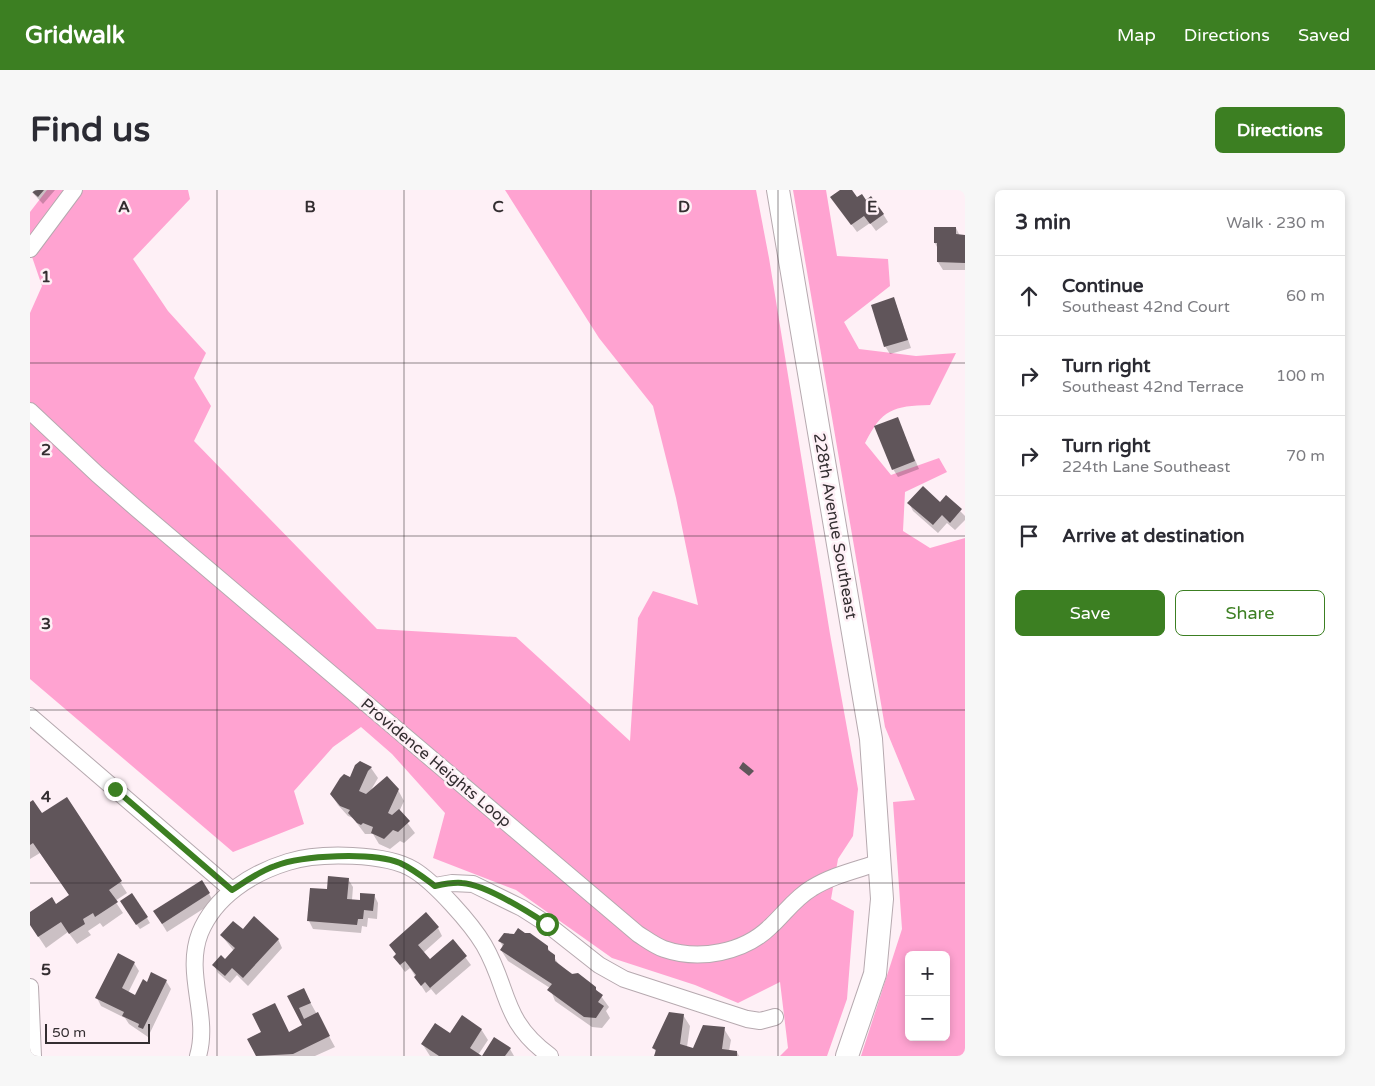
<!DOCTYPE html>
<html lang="en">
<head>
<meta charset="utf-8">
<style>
  :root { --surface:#fff; --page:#f7f7f7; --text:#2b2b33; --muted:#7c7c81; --line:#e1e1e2; --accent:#3c7f22 }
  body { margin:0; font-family:"Varela Round",sans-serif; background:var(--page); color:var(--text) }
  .controls { position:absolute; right:15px; bottom:15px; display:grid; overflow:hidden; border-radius:8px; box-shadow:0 2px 8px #0003 }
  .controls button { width:45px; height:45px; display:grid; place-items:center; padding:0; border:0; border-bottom:1px solid var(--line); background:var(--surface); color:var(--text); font:25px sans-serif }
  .scale { position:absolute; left:15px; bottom:12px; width:105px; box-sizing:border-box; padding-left:5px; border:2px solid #342e31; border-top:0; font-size:14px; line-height:18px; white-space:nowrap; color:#342e31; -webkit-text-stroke:4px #fef0f6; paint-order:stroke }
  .stop { position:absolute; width:15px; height:15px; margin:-11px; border:4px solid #3c7f22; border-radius:50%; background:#fff }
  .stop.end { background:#3c7f22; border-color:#fff; box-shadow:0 1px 5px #0008 }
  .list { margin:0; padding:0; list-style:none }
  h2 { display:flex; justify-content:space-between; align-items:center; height:65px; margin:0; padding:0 20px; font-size:21px }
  h2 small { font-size:16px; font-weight:400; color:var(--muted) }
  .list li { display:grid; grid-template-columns:32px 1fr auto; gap:15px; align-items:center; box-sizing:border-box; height:80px; padding:0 20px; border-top:1px solid var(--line) }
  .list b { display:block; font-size:19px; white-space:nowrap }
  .list p { margin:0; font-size:16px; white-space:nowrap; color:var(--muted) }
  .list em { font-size:16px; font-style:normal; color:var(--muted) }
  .actions { display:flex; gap:10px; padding:15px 20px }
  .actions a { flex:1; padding:11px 0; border:1px solid var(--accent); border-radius:8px; text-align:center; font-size:18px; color:var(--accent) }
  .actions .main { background:var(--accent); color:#fff }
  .icon { flex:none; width:28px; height:28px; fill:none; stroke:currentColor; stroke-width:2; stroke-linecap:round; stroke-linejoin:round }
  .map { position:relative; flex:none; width:935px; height:866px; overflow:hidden; border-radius:8px }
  header { display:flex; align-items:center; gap:30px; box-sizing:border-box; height:70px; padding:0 25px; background:var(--accent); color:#fff }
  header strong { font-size:24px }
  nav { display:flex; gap:28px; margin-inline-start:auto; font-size:18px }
  .intro { display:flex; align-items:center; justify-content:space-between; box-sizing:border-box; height:120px; padding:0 30px }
  h1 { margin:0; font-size:35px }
  .button { padding:12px 22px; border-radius:8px; background:var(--accent); color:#fff; font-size:18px; font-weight:700 }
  main { display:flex; gap:30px; padding:0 30px }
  aside { flex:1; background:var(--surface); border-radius:8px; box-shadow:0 2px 8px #0003 }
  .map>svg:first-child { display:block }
</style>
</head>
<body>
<header>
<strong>Gridwalk</strong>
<nav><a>Map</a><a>Directions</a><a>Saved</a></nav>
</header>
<div class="intro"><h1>Find us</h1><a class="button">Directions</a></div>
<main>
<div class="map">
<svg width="935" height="866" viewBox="0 0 935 866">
  <rect width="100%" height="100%" fill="#fef0f6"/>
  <g fill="#ffa3d1" fill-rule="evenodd">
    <polygon points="17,0 158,0 160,9 103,69 138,121 176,163 164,188 181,216 164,251 347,439 486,447 600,551 608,428 623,401 668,415 646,308 623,216 569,148 475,0 726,0 739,68 800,444 828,599 823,646 808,669 801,709 824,721 817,809 797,866 750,866 758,858 750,792 708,813 665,795 582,768 486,700 403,668 415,623 362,564 331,537 303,557 264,601 274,634 203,662 0,489 0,123 12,96 0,61 0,22"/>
    <path d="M763,0H796L807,66L858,69L860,96L814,132L829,159L886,166L926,163L900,215C863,216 852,219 835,253L861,285L909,268L917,282L875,302L873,341L900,358L935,348V866H831L872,739L863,612L885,610L855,537ZM879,765H916V847H879Z"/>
  </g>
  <g fill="#0003">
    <polygon points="0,0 25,0 13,14"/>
    <polygon points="812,0 821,0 827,9 836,11 853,24 858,32 846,41 840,33 827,42 807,15"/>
    <polygon points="926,38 930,46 935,46 935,80 913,80 908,72 908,59 905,53"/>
    <polygon points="864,109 881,158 860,164 855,156"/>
    <polygon points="867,228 889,279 868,287 863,279"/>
    <polygon points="916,307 935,326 935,330 925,340 917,333 908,343 883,321 879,313 910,313"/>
    <polygon points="330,573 341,578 348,588 338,605 368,600 374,611 369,622 385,643 374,653 370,651 360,659 349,654 343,644 335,644 323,628 318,626 308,615 301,604 321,589"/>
    <polygon points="37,609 97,703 85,711 93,723 73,737 70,733 58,741 61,745 47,754 38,742 16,758 0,734 0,723 26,716 40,706 10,663 0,669 0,614 12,625"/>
    <polygon points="318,689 323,697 322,710 331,711 344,705 348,713 347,729 338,728 337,737 332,736 331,743 283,739 279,731 298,700"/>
    <polygon points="171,691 184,712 137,742 129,729"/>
    <polygon points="94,717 117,728 120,733 110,739"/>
    <polygon points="408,738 412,746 393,763 400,771 423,751 441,775 406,805 401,799 396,803 380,778 375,782 364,767 367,765 360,755"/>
    <polygon points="213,741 248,749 252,758 218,796 207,785 200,793 188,783 184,775 195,771 204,761 191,745"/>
    <polygon points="470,751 517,757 530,776 565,798 579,817 576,821 580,828 572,838 562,837 525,811 520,798 478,771 471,760 473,757"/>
    <polygon points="104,773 109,781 98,803 106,806 117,793 136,791 141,799 118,847 99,834 95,828 71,816 67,808"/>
    <polygon points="259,806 279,810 305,857 285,866 227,866 219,849 259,843 274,836"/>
    <polygon points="653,825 660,836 657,857 663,859 694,839 701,850 699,861 707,862 709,866 625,866 626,863 624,858"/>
    <polygon points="451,839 458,850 448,865 450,866 400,866 393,855 420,844"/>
    <polygon points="480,859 484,866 453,866"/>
  </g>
  <g fill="#60555a">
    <polygon points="0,0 14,0 8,7"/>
    <polygon points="810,0 822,0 827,7 832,4 836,10 841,6 854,24 840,34 834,26 821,35 800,7"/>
    <polygon points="904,37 926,37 926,44 935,45 935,73 907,72 907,53 904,53"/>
    <polygon points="864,107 878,150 854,157 841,115"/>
    <polygon points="868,227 885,271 862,280 844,236"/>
    <polygon points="893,296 910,312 916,305 932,319 920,333 912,325 903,335 877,313"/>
    <polygon points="330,571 342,577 338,581 329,601 336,604 357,586 369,599 358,623 362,625 369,619 380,631 368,642 363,640 354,649 341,643 343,637 333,633 331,635 327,633 318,623 320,620 310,616 300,604 310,588 314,584 320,587 325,575"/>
    <polygon points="713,572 724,581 719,586 709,578"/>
    <polygon points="37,607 92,691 79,700 88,712 65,727 63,723 53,729 55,734 39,744 31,732 8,747 0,735 0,722 22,707 26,714 39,705 3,653 0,655 0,612 3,610 12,623"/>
    <polygon points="298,686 319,688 317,709 330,710 330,703 345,704 343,721 334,720 333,729 328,729 327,735 277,731 280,698 297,699"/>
    <polygon points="172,690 180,703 132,734 123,721"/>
    <polygon points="102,703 118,727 106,735 90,711"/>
    <polygon points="396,722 409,737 388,755 400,769 423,749 437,766 400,798 395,792 391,796 384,787 386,785 375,771 370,775 363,767 366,764 359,755"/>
    <polygon points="224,726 249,749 213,788 202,778 195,786 182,775 191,765 195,769 205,758 190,745 203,731 213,739"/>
    <polygon points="488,738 495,743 500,743 518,756 518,760 525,765 525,771 542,784 548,783 566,797 566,800 573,805 568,812 574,816 566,828 554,827 517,800 522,794 470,760 474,754 468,751 474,743 484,744"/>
    <polygon points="88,763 105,772 92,798 105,805 113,789 117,792 121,782 137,790 113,839 108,837 109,834 92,826 94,822 65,808"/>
    <polygon points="274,798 281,813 269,818 274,829 288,822 300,846 263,864 226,866 217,849 231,842 222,824 245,813 259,842 272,835 257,806"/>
    <polygon points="639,822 654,824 650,854 663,858 673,835 695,837 692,859 707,861 707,866 624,866 626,860 622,858"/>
    <polygon points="432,825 452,839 440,858 452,866 464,847 481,858 475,866 409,866 391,854 405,833 420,843"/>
  </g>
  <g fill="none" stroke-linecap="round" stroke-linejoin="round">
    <defs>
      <g id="street">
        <polyline points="0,59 44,0"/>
        <path d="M0,221L67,284L107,319L608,744C616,749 625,756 634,759C669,771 714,763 741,736C755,723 765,708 782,698C803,685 827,680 850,672"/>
        <polyline points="0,526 202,700"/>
        <polyline points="405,696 422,693 443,694 492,718 517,734 569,775 594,789 717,829 730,831 745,827"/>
        <polyline points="0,797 3,866"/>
        <path d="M168,866C180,825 154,784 170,743C185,706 222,683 258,672C289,662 357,663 384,680C405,693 441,733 454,755C480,800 471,830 520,866"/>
      </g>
      <polyline id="secondary" points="748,0 841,549 852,709 845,784 817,866"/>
    </defs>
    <use href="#street" stroke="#b6a9af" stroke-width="18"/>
    <use href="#secondary" stroke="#b6a9af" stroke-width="24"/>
    <use href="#street" stroke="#fff" stroke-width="16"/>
    <use href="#secondary" stroke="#fff" stroke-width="22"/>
  </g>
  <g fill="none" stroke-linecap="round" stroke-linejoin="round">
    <path stroke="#3c7f22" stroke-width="6" d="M85,599L202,700C216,691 230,681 245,676C273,665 342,662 370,673C383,679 393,687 405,696C414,694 423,692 432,693C455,694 497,721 517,734"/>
  </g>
  <path fill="none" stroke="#342e31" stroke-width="1" stroke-opacity="0.55" d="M187,0V866M374,0V866M561,0V866M748,0V866M0,173H935M0,346H935M0,520H935M0,693H935"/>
  <g text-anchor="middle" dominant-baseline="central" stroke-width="5" stroke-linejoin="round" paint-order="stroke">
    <g font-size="16" fill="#342e31" stroke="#fef0f6">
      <text transform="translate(805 336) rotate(80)">228th Avenue Southeast</text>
      <text transform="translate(406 573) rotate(40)">Providence Heights Loop</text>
    </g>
  </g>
  <g font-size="16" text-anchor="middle" font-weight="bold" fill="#342e31" stroke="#fef0f6" stroke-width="5" stroke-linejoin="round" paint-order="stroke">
    <text x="94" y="22">A</text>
    <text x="280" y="22">B</text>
    <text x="468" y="22">C</text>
    <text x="654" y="22">D</text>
    <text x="842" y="22">E</text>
    <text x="16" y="92">1</text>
    <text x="16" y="265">2</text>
    <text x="16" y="439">3</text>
    <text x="16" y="612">4</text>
    <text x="16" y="785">5</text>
  </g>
</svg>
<div class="controls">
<button>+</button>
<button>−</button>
</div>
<div class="scale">50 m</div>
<div class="stop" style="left:517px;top:734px"></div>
<div class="stop end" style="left:85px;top:599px"></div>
</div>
<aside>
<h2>3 min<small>Walk · 230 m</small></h2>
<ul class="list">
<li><svg class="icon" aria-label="ahead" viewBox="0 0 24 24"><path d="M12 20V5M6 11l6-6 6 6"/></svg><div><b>Continue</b><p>Southeast 42nd Court</p></div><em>60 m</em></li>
<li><svg class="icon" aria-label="right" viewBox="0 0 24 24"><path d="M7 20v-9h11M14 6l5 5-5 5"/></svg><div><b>Turn right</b><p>Southeast 42nd Terrace</p></div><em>100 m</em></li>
<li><svg class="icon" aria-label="right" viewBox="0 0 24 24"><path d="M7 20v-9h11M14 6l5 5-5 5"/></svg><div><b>Turn right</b><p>224th Lane Southeast</p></div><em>70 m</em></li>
<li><svg class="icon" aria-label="arrive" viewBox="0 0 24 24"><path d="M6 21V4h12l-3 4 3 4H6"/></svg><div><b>Arrive at destination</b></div></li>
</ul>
<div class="actions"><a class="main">Save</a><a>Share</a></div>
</aside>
</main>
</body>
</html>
